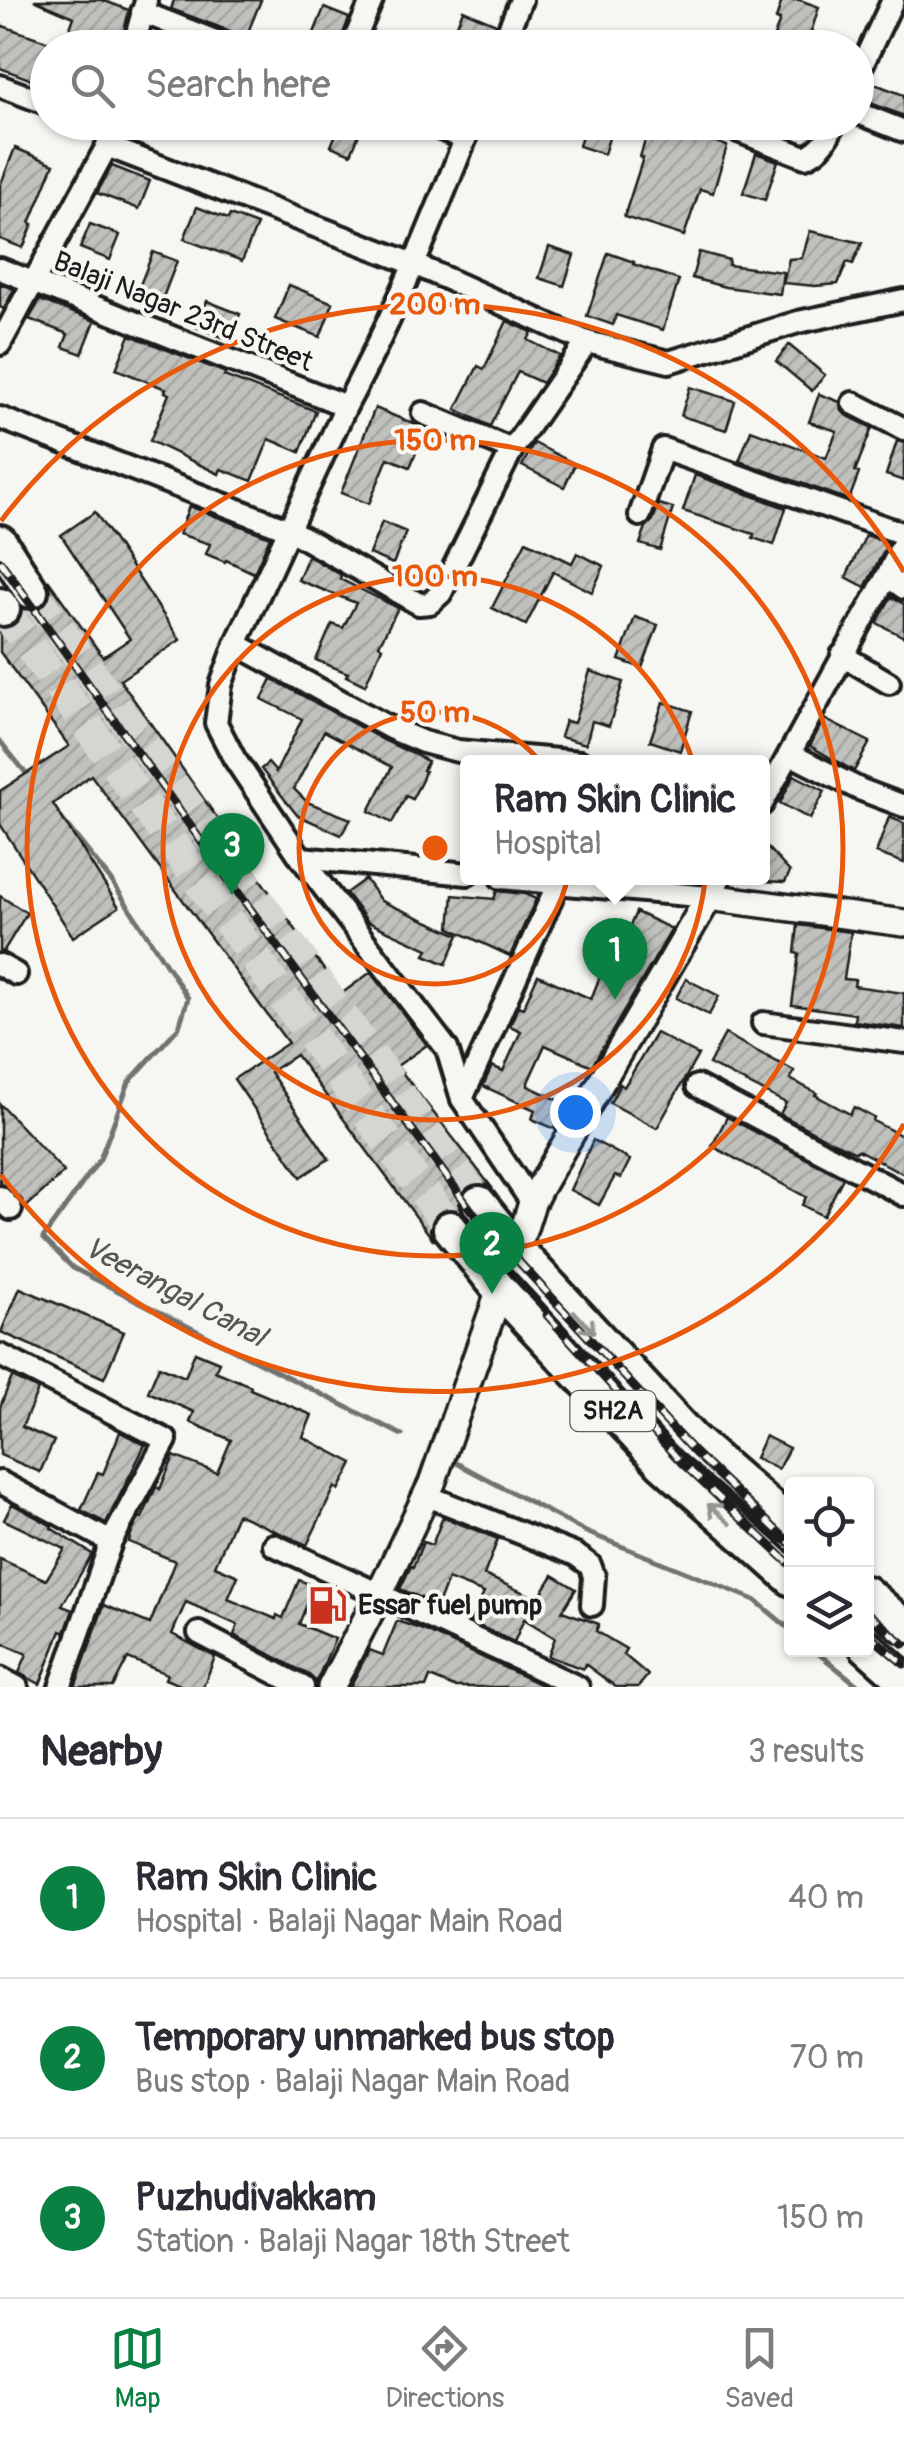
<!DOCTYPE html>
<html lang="en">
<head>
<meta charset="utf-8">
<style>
  :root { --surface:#fff; --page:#f2f2f3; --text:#2b2b33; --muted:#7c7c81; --line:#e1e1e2; --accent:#0b8043 }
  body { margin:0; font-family:Pangolin,sans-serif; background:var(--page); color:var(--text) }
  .controls { position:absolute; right:30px; bottom:30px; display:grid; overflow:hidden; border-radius:10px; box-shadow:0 2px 8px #0004 }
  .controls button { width:90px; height:90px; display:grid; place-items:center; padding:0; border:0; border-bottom:2px solid var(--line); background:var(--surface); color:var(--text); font:50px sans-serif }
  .you { position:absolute; left:575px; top:1112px; width:35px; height:35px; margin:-25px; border:8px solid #fff; border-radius:50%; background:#1a73e8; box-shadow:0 0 0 15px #1a73e833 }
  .badge { display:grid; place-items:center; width:65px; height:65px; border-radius:50%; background:var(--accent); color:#fff; font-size:32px; font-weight:700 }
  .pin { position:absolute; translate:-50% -82px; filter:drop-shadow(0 2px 5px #0008) }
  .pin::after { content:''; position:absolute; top:52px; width:35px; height:30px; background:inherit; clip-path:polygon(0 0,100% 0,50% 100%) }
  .popup { position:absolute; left:460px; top:755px; width:310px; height:130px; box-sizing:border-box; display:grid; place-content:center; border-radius:10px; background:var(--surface); filter:drop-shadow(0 2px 8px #0005); font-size:32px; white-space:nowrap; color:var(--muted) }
  .popup b { font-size:38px; color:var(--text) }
  .popup::after { content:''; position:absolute; left:50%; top:100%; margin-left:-20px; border:20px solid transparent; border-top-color:var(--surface) }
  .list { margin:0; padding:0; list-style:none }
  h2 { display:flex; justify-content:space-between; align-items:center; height:130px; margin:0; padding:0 40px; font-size:42px }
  h2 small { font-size:32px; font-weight:400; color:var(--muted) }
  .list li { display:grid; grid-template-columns:65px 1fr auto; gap:30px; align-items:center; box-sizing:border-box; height:160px; padding:0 40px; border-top:2px solid var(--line) }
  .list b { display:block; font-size:38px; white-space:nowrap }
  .list p { margin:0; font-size:32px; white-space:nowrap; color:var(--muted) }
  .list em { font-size:32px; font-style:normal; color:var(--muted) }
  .icon { flex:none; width:55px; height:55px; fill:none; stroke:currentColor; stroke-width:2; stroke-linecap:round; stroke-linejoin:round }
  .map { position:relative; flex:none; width:904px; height:1687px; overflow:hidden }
  .search { position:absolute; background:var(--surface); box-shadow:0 2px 8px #0004; left:30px; right:30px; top:30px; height:110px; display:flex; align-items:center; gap:25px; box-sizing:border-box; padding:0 35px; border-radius:55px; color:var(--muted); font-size:38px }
  .sheet { height:610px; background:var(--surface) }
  nav { display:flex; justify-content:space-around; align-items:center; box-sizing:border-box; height:140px; border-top:2px solid var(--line); background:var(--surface); font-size:28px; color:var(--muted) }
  nav a { display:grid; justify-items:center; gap:5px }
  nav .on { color:var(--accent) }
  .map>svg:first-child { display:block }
</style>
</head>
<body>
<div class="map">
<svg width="904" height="1687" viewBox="0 0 904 1687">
  <defs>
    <pattern id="building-hatch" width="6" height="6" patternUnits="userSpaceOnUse" patternTransform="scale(2.5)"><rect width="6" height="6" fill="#c0c0bd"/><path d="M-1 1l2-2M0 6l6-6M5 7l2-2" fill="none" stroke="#a4a4a2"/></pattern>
  </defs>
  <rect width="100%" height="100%" fill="#f6f6f2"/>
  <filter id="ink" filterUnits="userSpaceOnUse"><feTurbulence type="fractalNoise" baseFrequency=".01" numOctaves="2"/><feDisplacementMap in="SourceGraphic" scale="20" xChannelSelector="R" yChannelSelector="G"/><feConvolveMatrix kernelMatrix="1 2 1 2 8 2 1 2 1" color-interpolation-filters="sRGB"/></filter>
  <g filter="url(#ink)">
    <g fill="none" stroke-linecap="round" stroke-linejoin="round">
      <g stroke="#727271" stroke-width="5">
        <polyline points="0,741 30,778"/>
        <polyline points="61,818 113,883 188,998 179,1027 129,1082 100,1159 43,1238 73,1268 402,1435"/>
        <polyline points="451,1460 586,1532 755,1600 792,1631"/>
        <polyline points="814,1650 860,1687"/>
      </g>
    </g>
    <g fill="url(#building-hatch)" stroke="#1c1c1c" stroke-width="2.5">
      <polygon points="34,0 102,0 129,10 120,48 79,48 65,42 74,17"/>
      <polygon points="174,0 261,0 246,37 171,9"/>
      <polygon points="782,0 800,0 819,7 806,48 770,48 780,20 776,19"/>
      <polygon points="324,8 349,18 338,48 308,48"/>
      <polygon points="463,10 496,24 488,48 448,48"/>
      <polygon points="0,25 52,43 50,48 48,48 48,55 37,82 0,68"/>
      <polygon points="160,34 187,45 186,48 155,48"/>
      <polygon points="875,84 904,95 904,116 868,102"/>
      <polygon points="341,122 364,122 351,154 331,146"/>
      <polygon points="586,122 614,122 604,154 579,146"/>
      <polygon points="651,122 677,122 676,127 727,146 713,193 700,189 684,236 624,217 643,158 640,157"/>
      <polygon points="15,148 54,164 30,223 33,224 23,248 0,239 0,186"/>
      <polygon points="756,153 778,161 765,200 743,193"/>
      <polygon points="112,166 150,181 139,209 97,193"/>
      <polygon points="197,207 228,219 230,215 257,225 242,261 184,239"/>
      <polygon points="90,224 120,235 110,260 80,248"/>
      <polygon points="810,231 862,243 853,264 847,262 838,284 815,286 783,283 789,259 802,258"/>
      <polygon points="549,247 574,255 564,286 539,278"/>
      <polygon points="153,252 177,261 158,310 134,300"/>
      <polygon points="699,252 729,260 728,265 783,272 780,294 725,287 692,278"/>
      <polygon points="608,253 634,262 633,264 679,280 663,330 616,315 613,325 587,316"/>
      <polygon points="0,284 14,289 4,309 0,307"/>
      <polygon points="289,285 333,303 320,337 275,319"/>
      <polygon points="40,300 95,321 82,354 63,347 68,334 29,319"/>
      <polygon points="207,301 240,314 230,340 196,327"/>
      <polygon points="507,321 532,332 528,340 560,356 542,383 518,372 490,426 456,409 478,366 484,369"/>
      <polygon points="130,335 226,373 224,376 316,411 300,452 269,439 252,481 221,469 219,474 150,441 169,394 165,392 166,389 116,369"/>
      <polygon points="789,345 825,375 812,391 776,361"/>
      <polygon points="690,387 735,401 726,430 681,416"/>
      <polygon points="819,394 840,402 841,410 846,415 872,428 855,471 859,473 849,500 739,461 751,430 826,458 837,431 809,422"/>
      <polygon points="375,408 426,429 410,467 388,458 369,504 341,493"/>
      <polygon points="897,441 904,443 904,481 886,475"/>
      <polygon points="534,443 575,464 564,487 522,466"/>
      <polygon points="695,475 786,508 774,545 753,538 754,534 683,511"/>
      <polygon points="659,504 673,508 660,550 640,544 646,527 653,520"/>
      <polygon points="189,506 270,537 254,573 226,560 225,562 206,554 210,544 179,534"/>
      <polygon points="95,512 180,640 120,680 341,994 371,972 427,1045 397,1066 493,1189 485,1184 475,1184 467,1187 461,1195 459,1205 462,1213 448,1208 437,1213 432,1220 430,1230 434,1241 296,1055 270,1072 329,1159 301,1177 234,1079 288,1043 91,775 53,804 119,907 73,937 0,824 0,791 69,746 0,652 0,628 6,629 16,624 21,618 23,609 33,611 42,607 48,601 51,591 48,580 103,657 130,639 61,535"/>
      <polygon points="382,522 406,532 393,564 369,554"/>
      <polygon points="866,535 888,543 865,587 846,577"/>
      <polygon points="526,541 572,563 577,553 604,566 592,592 553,572 526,625 492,608"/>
      <polygon points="308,556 341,575 340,579 398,608 379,645 382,647 365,685 346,676 348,673 316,660 332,624 343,628 356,603 298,580"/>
      <polygon points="891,597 904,604 904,637 877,623"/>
      <polygon points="635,617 658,625 642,668 619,660"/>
      <polygon points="590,671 623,682 609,726 592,721 586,744 560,737 565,721 574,723"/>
      <polygon points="272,679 383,740 428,761 423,770 425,771 422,780 412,799 406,796 392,823 369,811 392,767 324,731 294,789 307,802 351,819 341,835 297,815 261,769 268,763 276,772 302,719 262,699"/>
      <polygon points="663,702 692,711 680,751 650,741"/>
      <polygon points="824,719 870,742 854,771 810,746"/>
      <polygon points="794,775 825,791 810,819 780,803"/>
      <polygon points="889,817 904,823 904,863 876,853"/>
      <polygon points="762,842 790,872 785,882 762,881"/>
      <polygon points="365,879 381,901 459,935 446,964 425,955 428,949 368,922 346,893"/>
      <polygon points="497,891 525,894 536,899 510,956 450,928 453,895 494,899"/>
      <polygon points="0,896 27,913 3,952 0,951"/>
      <polygon points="636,912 672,929 592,1066 545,1045 528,1082 528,1086 569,1105 555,1129 532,1119 535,1110 483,1086 492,1066 503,1071 521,1031 510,1026 518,1006 523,1008 538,975 591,999 613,944 621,947"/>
      <polygon points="798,925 851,932 844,979 855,980 854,986 904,993 904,1028 854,1021 855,1014 792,1005 799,954 795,953"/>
      <polygon points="686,979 719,996 709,1015 676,998"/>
      <polygon points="656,1033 698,1055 657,1128 610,1103 620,1084 624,1087"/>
      <polygon points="725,1034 794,1071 790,1079 817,1093 815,1095 850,1114 854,1107 874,1118 873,1121 904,1137 904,1174 858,1150 856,1152 829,1140 780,1114 786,1103 709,1064"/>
      <polygon points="0,1104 64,1172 24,1209 22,1200 10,1188 0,1184"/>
      <polygon points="727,1117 843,1178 823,1216 802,1205 806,1197 712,1146"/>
      <polygon points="593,1140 630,1160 621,1178 615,1176 599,1205 570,1190"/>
      <polygon points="20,1288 124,1332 104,1378 1,1332"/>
      <polygon points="195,1352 219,1362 215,1371 251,1386 250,1389 312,1415 303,1437 353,1463 339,1490 335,1487 307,1545 237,1514 215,1566 238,1576 228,1599 276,1619 277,1615 283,1618 299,1580 314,1586 299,1624 335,1639 316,1682 309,1675 234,1635 238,1625 186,1602 172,1634 215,1657 203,1687 185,1687 165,1679 167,1674 128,1658 113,1687 75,1687 104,1605 150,1624 175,1561 129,1542 131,1534 140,1517 142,1518 156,1487 160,1489 174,1456 217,1473 231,1440 190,1422 194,1412 148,1392 159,1366 185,1377"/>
      <polygon points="12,1377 38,1390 22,1427 54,1441 40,1472 0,1455 0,1407"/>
      <polygon points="120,1432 145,1445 106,1523 81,1510 98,1472 103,1474"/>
      <polygon points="765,1436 789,1448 778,1469 755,1458"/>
      <polygon points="12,1504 52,1526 51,1528 92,1554 62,1606 73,1610 65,1633 61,1631 40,1684 19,1673 27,1654 0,1642 0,1559 46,1580 65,1549 4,1520"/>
      <polygon points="443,1517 498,1539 484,1575 538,1599 553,1575 576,1589 562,1611 599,1624 596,1631 626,1649 623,1654 648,1675 638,1687 616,1687 585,1664 583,1669 548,1656 555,1638 524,1619 514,1642 470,1622 484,1593 448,1579 438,1605 400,1589 411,1566 413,1567 423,1542 432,1545"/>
      <polygon points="397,1621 426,1631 546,1687 454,1687 430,1677 426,1687 350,1687 369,1650 383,1655"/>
    </g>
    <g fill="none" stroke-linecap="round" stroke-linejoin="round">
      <g stroke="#d5d5d2" stroke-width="32" stroke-dasharray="32 16" stroke-linecap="butt">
        <polyline points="31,591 479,1203"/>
        <polyline points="3,609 450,1228"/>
      </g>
      <defs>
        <g id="minor">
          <polyline points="142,12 233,48"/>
          <polyline points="133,48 146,1"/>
          <polyline points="351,48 372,0"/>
          <polyline points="501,48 521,0"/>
          <polyline points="856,78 893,0"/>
          <polyline points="0,86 48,104"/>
          <polyline points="856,112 904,131"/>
          <polyline points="424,122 465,139"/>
          <path d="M472,122C434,218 395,315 346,406L236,644L221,685L216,723L234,758L301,858L447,1049L462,1099L532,1203"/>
          <path d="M715,122L805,157C822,150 828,138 835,122"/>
          <polyline points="107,146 414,264 587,342 669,362 798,322 904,300"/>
          <polyline points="0,269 346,406"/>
          <polyline points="0,344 107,146 114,122"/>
          <polyline points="853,403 904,429"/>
          <polyline points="423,413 512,450"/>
          <polyline points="0,418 290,530 419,604 430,603 441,593 512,450 587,342"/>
          <polyline points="640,515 663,449 904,534"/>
          <polyline points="887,576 904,588"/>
          <polyline points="236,644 390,728 423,742 458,751 580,762"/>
          <polyline points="842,655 889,683"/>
          <polyline points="790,754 859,789 904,806"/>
          <polyline points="762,804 887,576 904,541"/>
          <polyline points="301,858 468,874"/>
          <polyline points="501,878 709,897 720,878"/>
          <polyline points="0,965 16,974"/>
          <polyline points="763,1023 904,1042"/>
          <polyline points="697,1086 904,1195"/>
          <polyline points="462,1099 558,883"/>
          <polyline points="0,1197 11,1209"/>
          <polyline points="0,1355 166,1440 111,1542 60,1687"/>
          <polyline points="0,1482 111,1542"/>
          <polyline points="425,1495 576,1555 590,1565 594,1576 592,1605"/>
          <polyline points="274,1545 578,1687"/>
          <polyline points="199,1633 303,1687"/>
          <polyline points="0,1678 17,1687"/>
        </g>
        <g id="tertiary">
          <polyline points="517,1250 532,1203 539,1189 709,897 904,923"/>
          <polyline points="331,1687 380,1593 432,1483 500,1290"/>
        </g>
        <g id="primary">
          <polyline points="0,542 31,591"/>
          <polyline points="0,605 3,609"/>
          <polyline points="479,1203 517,1250 692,1439 792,1526"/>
          <polyline points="450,1228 500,1290 662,1463 792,1579"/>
          <polyline points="866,1593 904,1626"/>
          <polyline points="866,1646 904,1680"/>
        </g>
      </defs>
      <use href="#minor" stroke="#1c1c1c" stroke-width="28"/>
      <use href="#tertiary" stroke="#1c1c1c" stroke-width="32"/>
      <use href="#primary" stroke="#1c1c1c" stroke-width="40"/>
      <use href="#minor" stroke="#f6f6f2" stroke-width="20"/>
      <use href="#tertiary" stroke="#f6f6f2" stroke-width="25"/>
      <use href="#primary" stroke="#f6f6f2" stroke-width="32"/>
      <defs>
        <g id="rail">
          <polyline points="0,561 237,891 471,1210 695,1453 792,1545"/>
          <polyline points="547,1315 682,1463 792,1566"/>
          <polyline points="866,1612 904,1644"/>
          <polyline points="866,1632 904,1664"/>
        </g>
      </defs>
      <use href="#rail" stroke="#1c1c1c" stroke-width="9"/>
      <use href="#rail" stroke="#f6f6f2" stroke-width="5" stroke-dasharray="15" stroke-linecap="butt"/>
    </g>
    <defs><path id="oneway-shaft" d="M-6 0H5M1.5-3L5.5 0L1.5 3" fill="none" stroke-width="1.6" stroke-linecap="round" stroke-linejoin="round" transform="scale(2.5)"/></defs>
    <g stroke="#949492">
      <use href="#oneway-shaft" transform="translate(584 1322) rotate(47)"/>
      <use href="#oneway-shaft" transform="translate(719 1514) rotate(-138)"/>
    </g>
  </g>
  <g fill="none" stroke="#e8590c" stroke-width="5">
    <circle cx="435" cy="848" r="136"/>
    <circle cx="435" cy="848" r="272"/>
    <circle cx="435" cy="848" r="408"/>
    <path d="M904 1124A544 544 0 0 1 1 1175M1 521A544 544 0 0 1 904 572"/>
  </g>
  <defs>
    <symbol id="fuel-bare" viewBox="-9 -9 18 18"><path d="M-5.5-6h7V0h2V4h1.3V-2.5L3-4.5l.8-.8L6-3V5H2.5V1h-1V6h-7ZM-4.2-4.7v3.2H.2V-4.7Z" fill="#c8321e" stroke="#f6f6f2" stroke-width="2.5" paint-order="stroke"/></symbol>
  </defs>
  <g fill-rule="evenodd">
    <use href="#fuel-bare" x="300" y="1578" width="55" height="55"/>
  </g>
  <g text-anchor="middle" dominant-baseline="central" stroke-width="8" stroke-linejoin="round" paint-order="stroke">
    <rect fill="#f6f6f2" stroke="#5d5d5c" stroke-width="2.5" x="570.5" y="1391" width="85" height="40" rx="8"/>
    <g font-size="25" font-weight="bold" fill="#1c1c1c">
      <text x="613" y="1411">SH2A</text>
    </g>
    <g font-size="28" fill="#1c1c1c" stroke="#f6f6f2">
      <text transform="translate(183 312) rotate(22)">Balaji Nagar 23rd Street</text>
    </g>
    <g font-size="28" font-weight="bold" fill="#1c1c1c" stroke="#f6f6f2" text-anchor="start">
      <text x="358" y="1605">Essar fuel pump</text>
    </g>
    <g font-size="30" font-style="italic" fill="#565654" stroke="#f6f6f2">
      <text transform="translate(175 1292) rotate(28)">Veerangal Canal</text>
    </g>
  </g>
  <circle cx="435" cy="848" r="15" fill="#e8590c" stroke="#f6f6f2" stroke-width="5"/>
  <g font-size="30" text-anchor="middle" font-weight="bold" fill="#e8590c" stroke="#f6f6f2" stroke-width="8" stroke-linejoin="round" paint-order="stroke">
    <text x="435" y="314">200 m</text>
    <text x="435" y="450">150 m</text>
    <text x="435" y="586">100 m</text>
    <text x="435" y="722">50 m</text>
  </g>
</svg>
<div class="controls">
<button><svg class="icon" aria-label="locate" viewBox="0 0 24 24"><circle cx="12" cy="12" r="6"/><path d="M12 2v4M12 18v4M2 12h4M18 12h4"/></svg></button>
<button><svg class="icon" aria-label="layers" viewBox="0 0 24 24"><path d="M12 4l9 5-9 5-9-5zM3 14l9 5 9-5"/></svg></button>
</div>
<div class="you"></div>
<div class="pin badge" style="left:615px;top:1000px">1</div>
<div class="popup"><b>Ram Skin Clinic</b>Hospital</div>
<div class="pin badge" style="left:492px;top:1294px">2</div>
<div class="pin badge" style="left:232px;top:895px">3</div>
<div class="search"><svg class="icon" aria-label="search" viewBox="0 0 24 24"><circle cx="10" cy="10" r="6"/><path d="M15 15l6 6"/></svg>Search here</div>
</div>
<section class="sheet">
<h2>Nearby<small>3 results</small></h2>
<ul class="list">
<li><span class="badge">1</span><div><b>Ram Skin Clinic</b><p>Hospital · Balaji Nagar Main Road</p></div><em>40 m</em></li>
<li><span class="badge">2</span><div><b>Temporary unmarked bus stop</b><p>Bus stop · Balaji Nagar Main Road</p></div><em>70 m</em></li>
<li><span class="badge">3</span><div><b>Puzhudivakkam</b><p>Station · Balaji Nagar 18th Street</p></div><em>150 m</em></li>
</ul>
</section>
<nav>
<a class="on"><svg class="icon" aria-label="map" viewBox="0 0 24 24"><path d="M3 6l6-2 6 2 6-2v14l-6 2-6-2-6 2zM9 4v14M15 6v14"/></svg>Map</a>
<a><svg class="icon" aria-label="directions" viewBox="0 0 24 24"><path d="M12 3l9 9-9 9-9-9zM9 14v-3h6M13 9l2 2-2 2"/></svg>Directions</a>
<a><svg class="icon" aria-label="saved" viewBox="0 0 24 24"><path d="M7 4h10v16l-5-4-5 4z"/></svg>Saved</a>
</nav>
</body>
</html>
